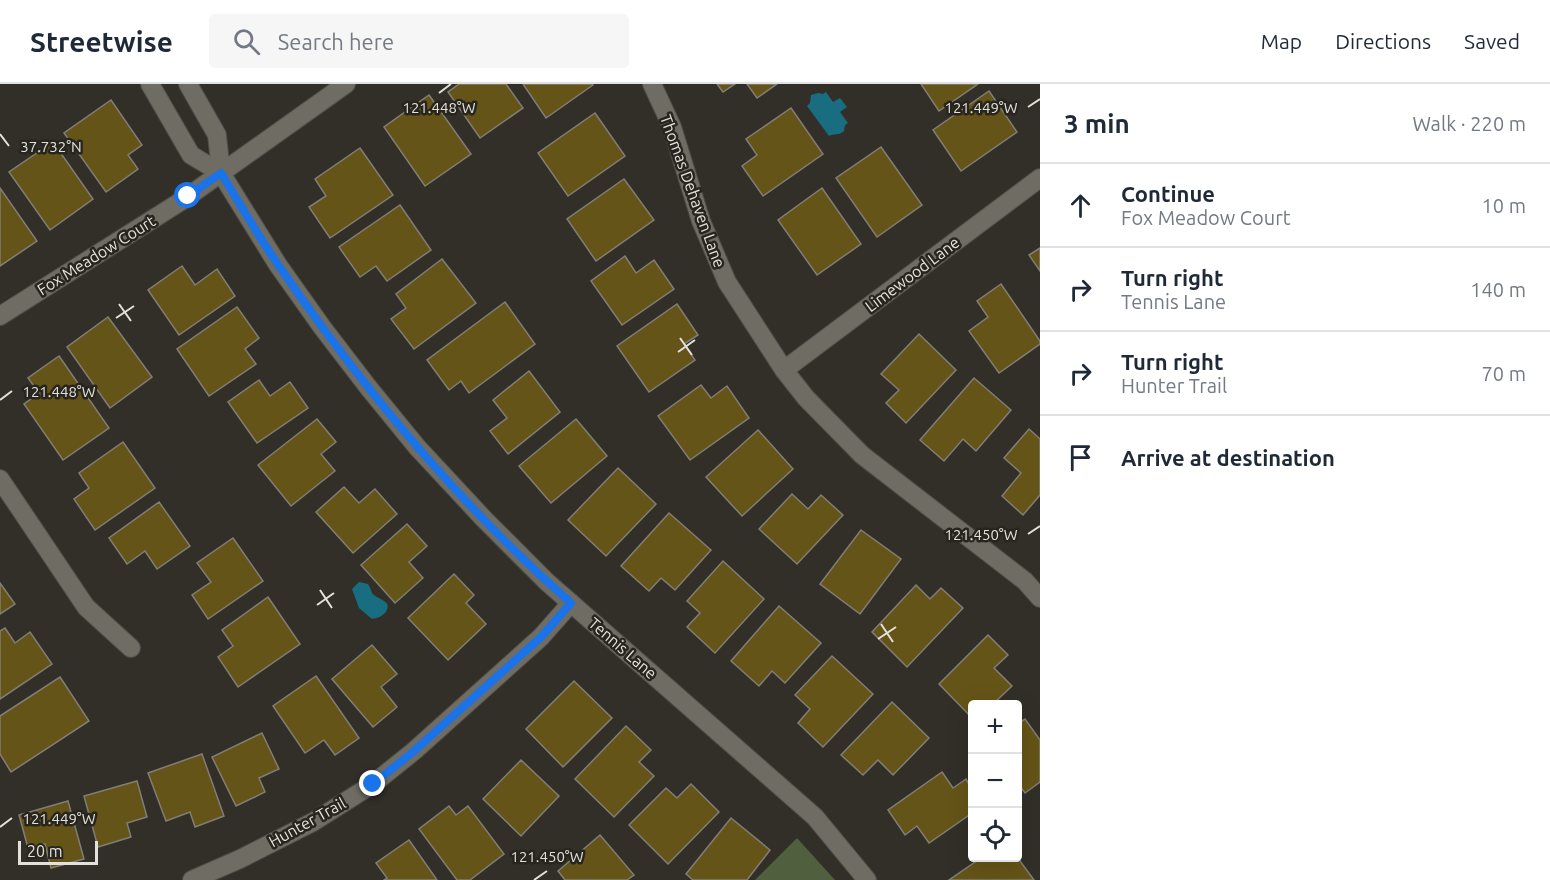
<!DOCTYPE html>
<html lang="en">
<head>
<meta charset="utf-8">
<style>
  :root { --surface:#fff; --page:#f6f6f7; --text:#1f2937; --muted:#747a83; --line:#e0e1e3 }
  body { margin:0; font-family:Ubuntu,sans-serif; background:var(--page); color:var(--text) }
  .controls { position:absolute; right:18px; bottom:18px; display:grid; overflow:hidden; border-radius:6px; box-shadow:0 6px 24px #0002 }
  .controls button { width:54px; height:54px; display:grid; place-items:center; padding:0; border:0; border-bottom:2px solid var(--line); background:var(--surface); color:var(--text); font:30px sans-serif }
  .scale { position:absolute; left:18px; bottom:15px; width:80px; box-sizing:border-box; padding-left:6px; border:3px solid #e2e1dc; border-top:0; font-size:16px; line-height:21px; white-space:nowrap; color:#e2e1dc; -webkit-text-stroke:4px #27251e; paint-order:stroke }
  .stop { position:absolute; width:18px; height:18px; margin:-14px; border:4px solid #1a73e8; border-radius:50%; background:#fff }
  .stop.end { background:#1a73e8; border-color:#fff; box-shadow:0 2px 6px #0008 }
  .list { margin:0; padding:0; list-style:none }
  h2 { display:flex; justify-content:space-between; align-items:center; height:78px; margin:0; padding:0 24px; font-size:26px }
  h2 small { font-size:20px; font-weight:400; color:var(--muted) }
  .list li { display:grid; grid-template-columns:39px 1fr auto; gap:18px; align-items:center; box-sizing:border-box; height:84px; padding:0 24px; border-top:2px solid var(--line) }
  .list b { display:block; font-size:22px; white-space:nowrap }
  .list p { margin:0; font-size:20px; white-space:nowrap; color:var(--muted) }
  .list em { font-size:20px; font-style:normal; color:var(--muted) }
  .icon { flex:none; width:33px; height:33px; fill:none; stroke:currentColor; stroke-width:2; stroke-linecap:round; stroke-linejoin:round }
  .map { position:relative; flex:none; width:1040px; height:796px; overflow:hidden }
  header { display:flex; align-items:center; gap:36px; box-sizing:border-box; height:84px; padding:0 30px; background:var(--surface); border-bottom:2px solid var(--line) }
  header strong { font-size:28px }
  nav { display:flex; gap:33px; margin-inline-start:auto; font-size:21px }
  .search { width:420px; height:54px; background:var(--page); display:flex; align-items:center; gap:15px; box-sizing:border-box; padding:0 21px; border-radius:6px; color:var(--muted); font-size:22px }
  main { display:flex }
  aside { flex:1; background:var(--surface) }
  .map>svg:first-child { display:block }
</style>
</head>
<body>
<header>
<strong>Streetwise</strong>
<div class="search"><svg class="icon" aria-label="search" viewBox="0 0 24 24"><circle cx="10" cy="10" r="6"/><path d="M15 15l6 6"/></svg>Search here</div>
<nav><a>Map</a><a>Directions</a><a>Saved</a></nav>
</header>
<main>
<div class="map">
<svg width="1040" height="796" viewBox="0 0 1040 796">
  <rect width="100%" height="100%" fill="#312f28"/>
  <polygon fill="#505f3e" points="797,754 835,796 755,796"/>
  <g fill="#196d80">
    <path d="M826,8L833,18L840,14L847,23L840,28L848,39L845,41L844,47C839,52 834,49 829,52L807,22L810,19L811,11L818,9L823,10Z"/>
    <path d="M359,498L368,500C370,503 371,506 372,509C376,516 395,516 385,529C381,533 377,534 372,535L359,524L352,505Z"/>
  </g>
  <g fill="#655417" stroke="#807e76" stroke-width="1.5">
    <polygon points="459,0 506,0 523,24 480,54 448,8"/>
    <polygon points="523,0 592,0 593,1 546,34"/>
    <polygon points="717,0 735,0 723,8"/>
    <polygon points="747,0 777,0 757,14"/>
    <polygon points="921,0 978,0 939,27"/>
    <polygon points="989,7 1017,48 961,87 933,46"/>
    <polygon points="429,11 471,70 425,102 384,43"/>
    <polygon points="111,16 142,61 128,71 138,85 106,108 64,49"/>
    <polygon points="791,24 823,70 763,112 742,82 757,71 746,55"/>
    <polygon points="595,29 625,72 568,112 538,69"/>
    <polygon points="53,58 93,115 50,146 9,88"/>
    <polygon points="881,63 922,121 877,153 836,94"/>
    <polygon points="360,64 393,111 330,154 309,123 326,112 315,95"/>
    <polygon points="624,95 654,136 596,177 567,135"/>
    <polygon points="0,104 37,157 0,182"/>
    <polygon points="822,104 861,160 817,191 778,136"/>
    <polygon points="400,121 431,166 387,197 376,182 360,193 339,163"/>
    <polygon points="1040,164 1040,187 1029,171"/>
    <polygon points="625,172 636,189 654,176 674,205 622,241 591,197"/>
    <polygon points="442,175 476,219 414,265 391,235 406,224 396,210"/>
    <polygon points="182,182 195,201 217,185 235,212 179,251 148,206"/>
    <polygon points="1001,200 1040,257 1040,260 999,289 969,247 988,233 977,217"/>
    <polygon points="505,218 535,260 469,309 461,297 449,306 427,276"/>
    <polygon points="677,220 698,251 684,260 695,276 649,308 617,262"/>
    <polygon points="237,223 259,254 245,265 256,280 209,312 177,265"/>
    <polygon points="108,233 152,293 110,324 67,263"/>
    <polygon points="919,250 956,286 906,339 886,319 899,306 881,290"/>
    <polygon points="59,272 109,344 63,376 24,320 39,309 28,294"/>
    <polygon points="529,287 560,328 508,370 490,347 507,334 493,316"/>
    <polygon points="974,294 1011,326 976,367 963,355 944,377 920,356"/>
    <polygon points="259,296 270,312 290,298 308,324 257,359 228,318"/>
    <polygon points="701,301 711,314 727,302 749,334 690,376 658,332"/>
    <polygon points="317,335 336,358 321,370 335,387 291,422 258,381"/>
    <polygon points="576,335 607,372 551,419 519,382"/>
    <polygon points="1029,345 1040,355 1040,411 1023,431 1002,412 1021,389 1004,374"/>
    <polygon points="758,346 793,385 742,432 706,393"/>
    <polygon points="123,358 155,404 95,446 74,415 89,404 79,389"/>
    <polygon points="618,384 656,420 606,472 568,436"/>
    <polygon points="344,403 359,419 375,405 397,430 353,469 316,428"/>
    <polygon points="792,410 808,425 821,411 843,431 797,480 759,445"/>
    <polygon points="159,418 190,462 157,485 145,467 127,480 109,454"/>
    <polygon points="669,429 711,466 675,506 661,494 649,507 621,482"/>
    <polygon points="407,440 427,462 409,478 423,494 395,519 361,481"/>
    <polygon points="861,446 901,475 860,530 820,500"/>
    <polygon points="233,454 263,497 208,535 192,511 211,498 197,479"/>
    <polygon points="723,477 764,515 715,569 687,543 700,529 687,517"/>
    <polygon points="454,490 474,511 466,519 486,540 448,576 408,534"/>
    <polygon points="0,499 15,520 0,530"/>
    <polygon points="916,501 930,515 941,504 963,524 907,583 872,548"/>
    <polygon points="268,513 300,560 238,603 218,573 233,562 222,546"/>
    <polygon points="779,522 821,559 785,599 772,587 759,602 731,577"/>
    <polygon points="5,544 15,559 30,548 52,580 0,615 0,547"/>
    <polygon points="988,551 1008,571 994,584 1012,602 993,620 972,620 972,634 939,600"/>
    <polygon points="372,561 397,590 381,603 397,623 373,643 332,595"/>
    <polygon points="832,572 873,610 823,663 798,639 810,625 795,611"/>
    <polygon points="316,592 359,654 335,671 324,656 305,669 273,622"/>
    <polygon points="60,593 89,637 11,688 0,670 0,632"/>
    <polygon points="574,597 612,634 563,683 526,645"/>
    <polygon points="892,618 929,654 893,691 878,676 863,691 841,671"/>
    <polygon points="1025,635 1040,656 1040,698 1025,709 1017,698 1017,640"/>
    <polygon points="626,642 651,666 639,678 654,692 614,733 575,695"/>
    <polygon points="262,649 279,685 259,694 265,708 236,722 212,673"/>
    <polygon points="202,670 224,732 195,743 190,728 166,737 148,689"/>
    <polygon points="521,676 559,712 521,752 483,715"/>
    <polygon points="942,688 953,704 966,695 972,705 972,729 929,759 917,742 905,751 888,726"/>
    <polygon points="137,697 147,733 127,739 131,753 98,763 84,712"/>
    <polygon points="691,700 719,728 668,780 629,741 666,704 677,714"/>
    <polygon points="68,717 84,775 51,784 45,760 28,764 19,731"/>
    <polygon points="449,722 456,731 468,722 504,770 470,796 457,796 419,745"/>
    <polygon points="731,734 770,766 747,796 693,796 686,790"/>
    <polygon points="600,751 634,791 627,796 565,796 558,787"/>
    <polygon points="409,756 437,796 384,796 387,794 376,779"/>
    <polygon points="1017,773 1034,796 949,796 981,774"/>
  </g>
  <g fill="none" stroke-linecap="round" stroke-linejoin="round">
    <defs>
      <g id="street">
        <polyline points="150,0 191,71 221,89 278,181 322,243 368,303 417,363 484,435 547,498 815,733 867,796"/>
        <polyline points="188,0 217,51 221,89"/>
        <polyline points="652,0 672,43 701,137 727,198 784,286 806,314 862,371 1025,497 1040,514"/>
        <polyline points="0,232 183,116 346,0"/>
        <polyline points="784,286 1040,94"/>
        <polyline points="0,395 86,523 131,564"/>
        <polyline points="192,796 240,775 313,738 373,700 414,667 541,553 571,519"/>
      </g>
    </defs>
    <use href="#street" stroke="#4d4c46" stroke-width="20"/>
    <use href="#street" stroke="#6e6c63" stroke-width="18"/>
  </g>
  <g fill="none" stroke-linecap="round" stroke-linejoin="round">
    <path stroke="#1a73e8" stroke-width="8" d="M188,112L221,89C240,120 258,152 279,182C363,305 460,421 571,519L541,553L414,667L373,700"/>
  </g>
  <path fill="none" stroke="#e2e1dc" stroke-width="2" d="M439,9L451,0M1028,23L1040,15M0,50L9,62M119,220L131,237M116,234L134,222M680,254L692,271M678,268L695,256M0,316L12,307M1028,450L1040,442M320,506L332,524M317,521L334,509M881,540L893,558M878,555L896,543M0,743L12,734M534,796L547,787"/>
  <g text-anchor="middle" dominant-baseline="central" stroke-width="5" stroke-linejoin="round" paint-order="stroke">
    <g font-size="16" fill="#e2e1dc" stroke="#27251e">
      <text transform="translate(693 107) rotate(70)">Thomas Dehaven Lane</text>
      <text transform="translate(96 171) rotate(-32)">Fox Meadow Court</text>
      <text transform="translate(912 190) rotate(-37)">Limewood Lane</text>
      <text transform="translate(623 564) rotate(41)">Tennis Lane</text>
      <text transform="translate(307 738) rotate(-29)">Hunter Trail</text>
    </g>
  </g>
  <g font-size="15" text-anchor="middle" fill="#e2e1dc" stroke="#27251e" stroke-width="5" stroke-linejoin="round" paint-order="stroke">
    <text x="981" y="29">121.449°W</text>
    <text x="439" y="29">121.448°W</text>
    <text x="51" y="68">37.732°N</text>
    <text x="59" y="313">121.448°W</text>
    <text x="981" y="456">121.450°W</text>
    <text x="59" y="740">121.449°W</text>
    <text x="547" y="778">121.450°W</text>
  </g>
</svg>
<div class="controls">
<button>+</button>
<button>−</button>
<button><svg class="icon" aria-label="locate" viewBox="0 0 24 24"><circle cx="12" cy="12" r="6"/><path d="M12 2v4M12 18v4M2 12h4M18 12h4"/></svg></button>
</div>
<div class="scale">20 m</div>
<div class="stop" style="left:188px;top:112px"></div>
<div class="stop end" style="left:373px;top:700px"></div>
</div>
<aside>
<h2>3 min<small>Walk · 220 m</small></h2>
<ul class="list">
<li><svg class="icon" aria-label="ahead" viewBox="0 0 24 24"><path d="M12 20V5M6 11l6-6 6 6"/></svg><div><b>Continue</b><p>Fox Meadow Court</p></div><em>10 m</em></li>
<li><svg class="icon" aria-label="right" viewBox="0 0 24 24"><path d="M7 20v-9h11M14 6l5 5-5 5"/></svg><div><b>Turn right</b><p>Tennis Lane</p></div><em>140 m</em></li>
<li><svg class="icon" aria-label="right" viewBox="0 0 24 24"><path d="M7 20v-9h11M14 6l5 5-5 5"/></svg><div><b>Turn right</b><p>Hunter Trail</p></div><em>70 m</em></li>
<li><svg class="icon" aria-label="arrive" viewBox="0 0 24 24"><path d="M6 21V4h12l-3 4 3 4H6"/></svg><div><b>Arrive at destination</b></div></li>
</ul>
</aside>
</main>
</body>
</html>
